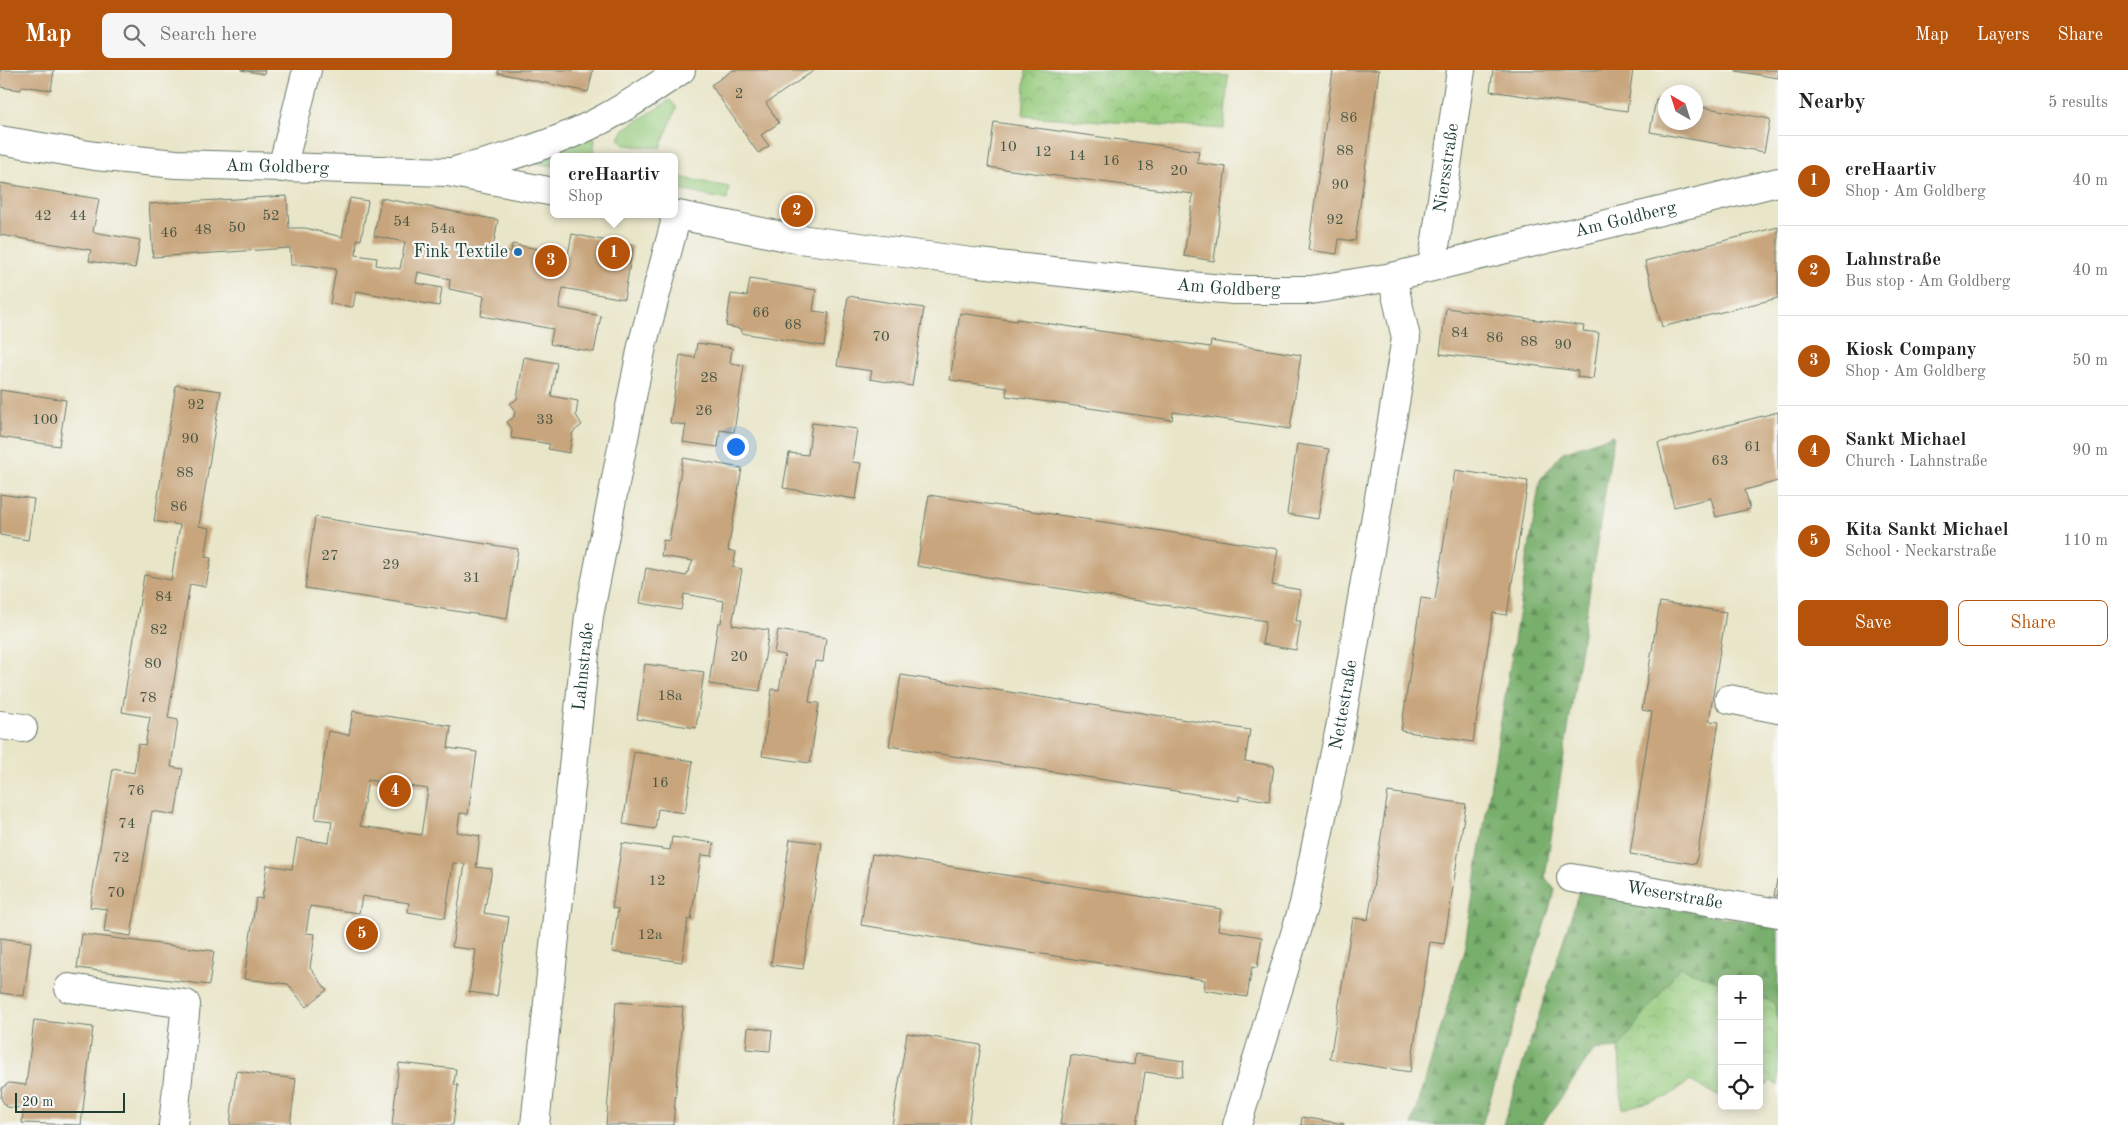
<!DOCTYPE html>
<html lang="en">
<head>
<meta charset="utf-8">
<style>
  :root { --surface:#fff; --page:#f6f6f6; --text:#222; --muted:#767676; --line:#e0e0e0; --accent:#b45309 }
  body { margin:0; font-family:"Old Standard TT",serif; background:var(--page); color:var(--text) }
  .controls { position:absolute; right:15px; bottom:15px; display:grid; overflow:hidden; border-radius:8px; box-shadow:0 2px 12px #0003 }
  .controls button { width:45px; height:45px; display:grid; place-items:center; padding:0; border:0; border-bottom:1px solid var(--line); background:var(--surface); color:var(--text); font:25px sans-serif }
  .compass { position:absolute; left:1658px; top:15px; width:45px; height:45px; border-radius:50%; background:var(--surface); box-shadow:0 2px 12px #0003; rotate:321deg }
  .scale { position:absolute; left:15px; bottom:12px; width:110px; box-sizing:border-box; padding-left:5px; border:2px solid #1f3d34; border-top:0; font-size:14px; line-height:18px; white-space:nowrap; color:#1f3d34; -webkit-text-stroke:4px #f6f6f2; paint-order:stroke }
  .you { position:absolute; left:735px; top:376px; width:18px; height:18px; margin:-12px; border:4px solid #fff; border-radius:50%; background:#1a73e8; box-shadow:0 0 0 8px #1a73e833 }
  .badge { display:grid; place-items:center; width:32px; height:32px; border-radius:50%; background:var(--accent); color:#fff; font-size:16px; font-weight:700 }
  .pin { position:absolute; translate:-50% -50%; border:2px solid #fff; box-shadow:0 1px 5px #0006 }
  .popup { position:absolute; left:550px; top:83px; width:128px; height:65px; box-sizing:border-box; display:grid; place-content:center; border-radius:8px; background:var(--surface); filter:drop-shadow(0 1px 4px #0005); font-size:16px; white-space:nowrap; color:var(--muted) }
  .popup b { font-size:19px; color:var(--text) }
  .popup::after { content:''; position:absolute; left:50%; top:100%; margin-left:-10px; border:10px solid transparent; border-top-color:var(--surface) }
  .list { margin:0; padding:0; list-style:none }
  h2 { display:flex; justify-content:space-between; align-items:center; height:65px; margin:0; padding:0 20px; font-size:21px }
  h2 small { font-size:16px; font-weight:400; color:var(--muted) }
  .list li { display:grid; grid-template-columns:32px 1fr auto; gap:15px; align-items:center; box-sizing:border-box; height:90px; padding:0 20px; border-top:1px solid var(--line) }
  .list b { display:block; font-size:19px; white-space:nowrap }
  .list p { margin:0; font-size:16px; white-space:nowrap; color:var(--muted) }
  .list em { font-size:16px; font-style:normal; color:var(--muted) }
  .actions { display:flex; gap:10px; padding:15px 20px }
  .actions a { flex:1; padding:11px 0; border:1px solid var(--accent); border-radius:8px; text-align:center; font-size:18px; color:var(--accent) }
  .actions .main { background:var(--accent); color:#fff }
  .icon { flex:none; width:28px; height:28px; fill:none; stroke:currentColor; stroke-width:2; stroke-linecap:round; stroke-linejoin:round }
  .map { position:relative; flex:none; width:1778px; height:1055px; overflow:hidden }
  header { display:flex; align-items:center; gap:30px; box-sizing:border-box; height:70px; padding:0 25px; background:var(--accent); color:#fff }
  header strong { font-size:24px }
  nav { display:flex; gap:28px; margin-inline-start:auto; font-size:18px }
  .search { width:350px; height:45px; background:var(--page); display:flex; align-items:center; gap:12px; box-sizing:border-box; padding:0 18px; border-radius:8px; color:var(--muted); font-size:19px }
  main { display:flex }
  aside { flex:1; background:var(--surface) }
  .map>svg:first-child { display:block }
</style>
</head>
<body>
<header>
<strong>Map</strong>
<div class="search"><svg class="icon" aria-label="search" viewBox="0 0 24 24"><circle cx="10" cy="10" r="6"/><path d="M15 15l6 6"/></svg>Search here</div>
<nav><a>Map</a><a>Layers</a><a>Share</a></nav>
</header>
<main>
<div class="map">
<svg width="1778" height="1055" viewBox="0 0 1778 1055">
  <defs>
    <pattern id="forest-firs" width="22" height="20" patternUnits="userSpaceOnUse" patternTransform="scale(1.25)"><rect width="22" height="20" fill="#78af6c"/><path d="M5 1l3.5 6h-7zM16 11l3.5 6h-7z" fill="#62905a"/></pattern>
    <pattern id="park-crowns" width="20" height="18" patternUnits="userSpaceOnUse" patternTransform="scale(1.25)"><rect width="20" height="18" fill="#95cb7d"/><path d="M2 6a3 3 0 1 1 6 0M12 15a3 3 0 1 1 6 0" fill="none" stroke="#79a667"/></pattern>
  </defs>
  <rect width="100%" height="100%" fill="#f6f6f2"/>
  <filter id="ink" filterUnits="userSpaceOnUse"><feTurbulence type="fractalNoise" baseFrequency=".02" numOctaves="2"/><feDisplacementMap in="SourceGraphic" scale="10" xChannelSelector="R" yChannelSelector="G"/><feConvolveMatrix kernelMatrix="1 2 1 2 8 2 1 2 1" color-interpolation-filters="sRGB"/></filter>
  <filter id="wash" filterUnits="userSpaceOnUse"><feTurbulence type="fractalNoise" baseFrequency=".0096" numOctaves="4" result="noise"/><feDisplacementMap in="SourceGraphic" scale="20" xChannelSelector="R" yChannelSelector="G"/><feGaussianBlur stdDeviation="1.12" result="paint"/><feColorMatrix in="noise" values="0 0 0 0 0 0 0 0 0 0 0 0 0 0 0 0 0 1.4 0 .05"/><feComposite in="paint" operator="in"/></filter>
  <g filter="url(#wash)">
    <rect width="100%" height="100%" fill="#e9e5c8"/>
    <g fill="#95cb7d" stroke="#5a8458">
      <polygon points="670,30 677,37 660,78 624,75 619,69 624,59"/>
      <polygon points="590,62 595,70 593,87 554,87 554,96 540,94 542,88"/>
      <polygon points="674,106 729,117 727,130 674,119"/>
    </g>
    <g fill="url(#forest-firs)" stroke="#4c7650">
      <polygon points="1614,365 1545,807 1555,820 1482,1055 1412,1055 1464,880 1540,410 1563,382"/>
      <polygon points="1579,822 1778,857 1778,951 1774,933 1759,927 1759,909 1722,909 1722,913 1680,897 1619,978 1594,980 1542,1055 1503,1055"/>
    </g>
    <g fill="url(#park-crowns)" stroke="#5a8458">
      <polygon points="1026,0 1141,0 1228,6 1224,59 1023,46"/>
      <polygon points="1680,897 1722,913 1722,1028 1690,1011 1667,1027 1622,1039 1619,978"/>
      <polygon points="1759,927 1774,933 1778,951 1778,1016 1771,1011 1759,1020"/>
    </g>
    <g id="blocks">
      <g fill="#c8a57c" fill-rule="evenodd">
        <polygon points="0,0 54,0 51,20 22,16 21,20 0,17"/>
        <polygon points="241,0 265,0 264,4"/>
        <polygon points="498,0 593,0 588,22 498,3"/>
        <polygon points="733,0 815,0 766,33 779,53 761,65 769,76 758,83 711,15"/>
        <polygon points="1333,0 1379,0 1355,171 1339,169 1337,184 1308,180"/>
        <polygon points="1493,0 1633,0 1627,41 1490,21"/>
        <polygon points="1736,0 1778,0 1778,8 1736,1"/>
        <polygon points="1656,29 1666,31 1666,52 1696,52 1696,36 1770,49 1764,82 1650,62"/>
        <polygon points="994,52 1199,81 1197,93 1226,97 1214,191 1184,186 1193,124 988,97"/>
        <polygon points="0,113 99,129 93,162 140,170 135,198 89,191 91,180 0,165"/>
        <polygon points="287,126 289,158 305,158 342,167 350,128 368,131 361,170 357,169 356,185 377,188 376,195 400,199 405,172 374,166 381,128 498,150 493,178 511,182 512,174 568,185 572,164 633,176 624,229 563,218 559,238 601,246 594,282 550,274 553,259 481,246 484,226 449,219 450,209 418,202 416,213 442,218 439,236 356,221 353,237 330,234 336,199 307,195 291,195 290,178 153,187 149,134"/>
        <polygon points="1778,157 1778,228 1662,257 1645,191"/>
        <polygon points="750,209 816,220 813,241 829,243 824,276 741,263 742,259 726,256 731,224 747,226"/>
        <polygon points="848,226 924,238 912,316 870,309 872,301 837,296"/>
        <polygon points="1446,238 1584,256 1583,261 1599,263 1593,309 1577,307 1578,301 1440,284"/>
        <polygon points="960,243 1017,251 1017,249 1210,277 1211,271 1301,285 1290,359 1173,342 1172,350 1006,326 1007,318 950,310"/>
        <polygon points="697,273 732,278 730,293 744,295 734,362 720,360 718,377 683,372 686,355 670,353 680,285 695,288"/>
        <polygon points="524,287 557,293 551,326 578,331 576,345 582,355 573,362 569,383 548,379 550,374 511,368 512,359 507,352 514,347 515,341 510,334 517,329"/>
        <polygon points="176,315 221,321 199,456 210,458 205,487 211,488 206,517 190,514 168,648 178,650 171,697 183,699 175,745 152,741 131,866 104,862 107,839 90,837 113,699 134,703 138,674 145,675 150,647 122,642 144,505 171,510 180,455 154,451"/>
        <polygon points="0,320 66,330 59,376 0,367"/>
        <polygon points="1778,342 1778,411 1745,420 1750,439 1716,447 1711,428 1674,437 1658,373"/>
        <polygon points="812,353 857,359 852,392 861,393 856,429 783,418 789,383 808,385"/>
        <polygon points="1297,374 1329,379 1318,449 1287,444"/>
        <polygon points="683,388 742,398 728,480 736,482 733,497 742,499 732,555 769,560 760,621 709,614 718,553 721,553 724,531 684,524 681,540 640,533 646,498 686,506 693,491 661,486 663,470 669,471"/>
        <polygon points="1455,400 1528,411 1507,545 1493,543 1473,672 1401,661 1421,528 1435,530"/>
        <polygon points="0,424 34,429 28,470 0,465"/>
        <polygon points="929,425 1278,479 1272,515 1301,520 1296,551 1301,551 1296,580 1262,574 1266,551 917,496"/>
        <polygon points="315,447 518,479 507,549 305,518"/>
        <polygon points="1660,532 1726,542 1709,651 1719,652 1696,794 1630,784 1652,642 1642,640"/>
        <polygon points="778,560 826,568 823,592 815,591 809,632 819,633 810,693 762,686 772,619 779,620 785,585 774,583"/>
        <polygon points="645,594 704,602 696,658 637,649"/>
        <polygon points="901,605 1250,660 1245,691 1274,696 1269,731 1239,726 1239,731 889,676"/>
        <path d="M353,641L451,656L448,678L477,682L468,744L460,743L457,762L480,766L476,797L492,799L484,843L509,847L497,926L469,922L476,880L452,877L465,794L453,793L445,848L408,842L409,833L362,826L359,843L310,836L306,863L315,864L310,898L327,920L306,937L288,914L244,909L256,828L262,829L267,795L292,799L297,768L329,773L332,751L315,749L328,661L349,665ZM368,710L428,719L421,765L360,756Z"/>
        <polygon points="634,682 693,691 685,743 658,739 655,759 623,754"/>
        <polygon points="1388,722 1466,734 1444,874 1430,872 1410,1002 1330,989 1353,848 1368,850"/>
        <polygon points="672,767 714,773 712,786 701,785 691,850 688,849 682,892 612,882 618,839 612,838 622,773 670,780"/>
        <polygon points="790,769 822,773 803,899 771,895"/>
        <polygon points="872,784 1221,839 1218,860 1262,867 1257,898 1252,897 1247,927 1204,920 1205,910 861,855"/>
        <polygon points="1777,810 1778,810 1778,826 1774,826"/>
        <polygon points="82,864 214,881 209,915 77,898"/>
        <polygon points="0,868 31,872 24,926 0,923"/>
        <polygon points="616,932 683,937 673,1055 606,1055"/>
        <polygon points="34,950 93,957 81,1055 22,1053 24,1034 17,1038 6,1037 1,1028 2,1018 9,1013 26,1015"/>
        <polygon points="748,957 772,960 770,981 746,979"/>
        <polygon points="907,963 981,975 968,1055 892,1055"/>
        <polygon points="1135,984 1184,991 1182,1007 1145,1002 1137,1055 1060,1055 1071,985 1134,995"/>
        <polygon points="399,993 456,999 454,1014 458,1015 453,1055 392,1055"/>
        <polygon points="236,1001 296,1009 290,1055 230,1055"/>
        <polygon points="1302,1047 1344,1054 1344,1055 1301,1055"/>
      </g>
    </g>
  </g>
  <g filter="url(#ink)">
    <use href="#blocks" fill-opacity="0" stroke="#667868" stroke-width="1"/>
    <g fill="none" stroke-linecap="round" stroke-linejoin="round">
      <defs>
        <g id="minor">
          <path id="s1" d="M0,70L95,86L176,94L448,102L554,122"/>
          <polyline points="282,98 307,0"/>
          <path d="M458,100C508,88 558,73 603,49C630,35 656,17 681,0"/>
          <path id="s2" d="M673,144L792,168L979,193L1189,216L1234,220H1311L1392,207L1778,112"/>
          <path id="s3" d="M1432,197L1461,0"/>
          <polyline points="1729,629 1778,639"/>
          <polyline points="0,655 23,658"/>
          <path id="s4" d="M1571,808L1778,843"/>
          <polyline points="69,918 186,934 173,1055"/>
          <path id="s5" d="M535,1055L589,546L642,276L677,145"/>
          <path id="s6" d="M1237,1055L1304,834L1341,653L1406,268L1392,207"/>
        </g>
      </defs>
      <use href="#minor" stroke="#667868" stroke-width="30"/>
      <use href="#minor" stroke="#fff" stroke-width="28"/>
    </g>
  </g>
  <circle fill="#1f6fb2" stroke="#f6f6f2" stroke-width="2" cx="518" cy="182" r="5"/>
  <g text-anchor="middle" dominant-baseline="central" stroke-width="4.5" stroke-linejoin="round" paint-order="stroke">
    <g font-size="15" fill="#495746">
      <text x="739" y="24">2</text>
      <text x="1349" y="48">86</text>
      <text x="1008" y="77">10</text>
      <text x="1345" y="81">88</text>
      <text x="1043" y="82">12</text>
      <text x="1077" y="86">14</text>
      <text x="1111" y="91">16</text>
      <text x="1145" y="96">18</text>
      <text x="1179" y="101">20</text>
      <text x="1340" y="115">90</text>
      <text x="43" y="146">42</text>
      <text x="78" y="146">44</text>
      <text x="271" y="146">52</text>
      <text x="1335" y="150">92</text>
      <text x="402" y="152">54</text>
      <text x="237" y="158">50</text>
      <text x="443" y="159">54a</text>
      <text x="203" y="160">48</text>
      <text x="169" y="163">46</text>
      <text x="761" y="243">66</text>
      <text x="793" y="255">68</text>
      <text x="1460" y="263">84</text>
      <text x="881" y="267">70</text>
      <text x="1495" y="268">86</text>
      <text x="1529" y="272">88</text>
      <text x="1563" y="275">90</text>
      <text x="709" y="308">28</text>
      <text x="196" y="335">92</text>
      <text x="704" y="341">26</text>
      <text x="45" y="350">100</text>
      <text x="545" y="350">33</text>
      <text x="190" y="369">90</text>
      <text x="1753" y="377">61</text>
      <text x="1720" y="391">63</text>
      <text x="185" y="403">88</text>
      <text x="179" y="437">86</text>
      <text x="330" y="486">27</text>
      <text x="391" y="495">29</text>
      <text x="472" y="508">31</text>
      <text x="164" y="527">84</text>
      <text x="159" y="560">82</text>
      <text x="739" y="587">20</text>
      <text x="153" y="594">80</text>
      <text x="670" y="626">18a</text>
      <text x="148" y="628">78</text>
      <text x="660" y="713">16</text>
      <text x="136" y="721">76</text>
      <text x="127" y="754">74</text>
      <text x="121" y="788">72</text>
      <text x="657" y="811">12</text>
      <text x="116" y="823">70</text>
      <text x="650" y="865">12a</text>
    </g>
    <g font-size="18" fill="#1f3d34" stroke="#f6f6f2">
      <text stroke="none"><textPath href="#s1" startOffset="279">Am Goldberg</textPath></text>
      <text stroke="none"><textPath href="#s3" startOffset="100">Niersstraße</textPath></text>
      <text stroke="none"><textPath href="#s2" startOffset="966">Am Goldberg</textPath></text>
      <text stroke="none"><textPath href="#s2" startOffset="561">Am Goldberg</textPath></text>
      <text stroke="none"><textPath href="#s5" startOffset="461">Lahnstraße</textPath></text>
      <text stroke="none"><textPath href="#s6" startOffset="434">Nettestraße</textPath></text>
      <text stroke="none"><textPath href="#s4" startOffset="105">Weserstraße</textPath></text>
    </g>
    <g font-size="18" fill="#1f3d34" stroke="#f6f6f2" text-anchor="end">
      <text x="508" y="182">Fink Textile</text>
    </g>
  </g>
</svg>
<div class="controls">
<button>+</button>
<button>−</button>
<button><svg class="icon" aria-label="locate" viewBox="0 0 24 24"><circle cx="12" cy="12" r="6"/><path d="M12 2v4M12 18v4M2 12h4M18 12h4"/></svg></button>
</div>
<svg class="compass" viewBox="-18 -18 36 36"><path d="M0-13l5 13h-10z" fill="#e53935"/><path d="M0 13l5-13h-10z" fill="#767676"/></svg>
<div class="scale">20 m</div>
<div class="you"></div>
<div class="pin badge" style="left:614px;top:183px">1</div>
<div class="popup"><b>creHaartiv</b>Shop</div>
<div class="pin badge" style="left:797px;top:141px">2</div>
<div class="pin badge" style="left:551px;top:191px">3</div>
<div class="pin badge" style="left:395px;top:721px">4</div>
<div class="pin badge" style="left:362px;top:864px">5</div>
</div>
<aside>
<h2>Nearby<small>5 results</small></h2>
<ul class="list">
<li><span class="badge">1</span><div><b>creHaartiv</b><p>Shop · Am Goldberg</p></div><em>40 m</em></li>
<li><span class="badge">2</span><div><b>Lahnstraße</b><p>Bus stop · Am Goldberg</p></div><em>40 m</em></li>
<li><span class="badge">3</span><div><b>Kiosk Company</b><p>Shop · Am Goldberg</p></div><em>50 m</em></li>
<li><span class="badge">4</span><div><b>Sankt Michael</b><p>Church · Lahnstraße</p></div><em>90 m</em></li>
<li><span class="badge">5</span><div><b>Kita Sankt Michael</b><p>School · Neckarstraße</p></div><em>110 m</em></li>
</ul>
<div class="actions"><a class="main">Save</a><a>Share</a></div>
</aside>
</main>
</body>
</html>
